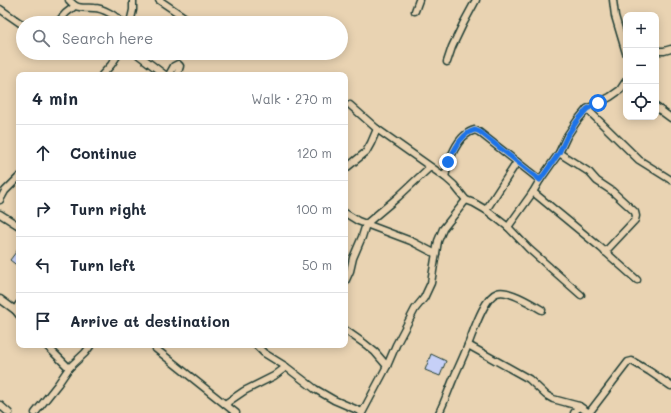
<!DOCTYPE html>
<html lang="en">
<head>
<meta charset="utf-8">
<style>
  :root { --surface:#fff; --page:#f2f2f3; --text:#1f2937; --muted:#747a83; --line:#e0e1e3 }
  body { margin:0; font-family:Mali,sans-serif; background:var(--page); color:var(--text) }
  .controls { position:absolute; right:12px; top:12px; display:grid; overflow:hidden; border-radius:8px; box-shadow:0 2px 10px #0003 }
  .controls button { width:36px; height:36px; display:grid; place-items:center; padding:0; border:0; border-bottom:1px solid var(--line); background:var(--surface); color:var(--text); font:20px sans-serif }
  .stop { position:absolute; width:12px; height:12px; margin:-9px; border:3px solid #1a73e8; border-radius:50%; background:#fff }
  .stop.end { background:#1a73e8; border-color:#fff; box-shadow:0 1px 4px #0008 }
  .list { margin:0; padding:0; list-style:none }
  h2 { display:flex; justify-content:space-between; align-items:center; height:52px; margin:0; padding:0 16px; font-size:17px }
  h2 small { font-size:13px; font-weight:400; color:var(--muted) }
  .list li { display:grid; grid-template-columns:26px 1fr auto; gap:12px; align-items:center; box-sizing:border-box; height:56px; padding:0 16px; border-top:1px solid var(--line) }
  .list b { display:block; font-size:15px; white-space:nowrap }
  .list em { font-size:13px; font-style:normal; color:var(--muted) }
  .icon { flex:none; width:22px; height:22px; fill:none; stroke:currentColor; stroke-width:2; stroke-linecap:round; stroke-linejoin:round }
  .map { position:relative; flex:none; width:671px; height:413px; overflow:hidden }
  .search { position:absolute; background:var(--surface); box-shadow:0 2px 10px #0003; left:16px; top:16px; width:332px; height:44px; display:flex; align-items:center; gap:10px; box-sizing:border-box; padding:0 14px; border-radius:22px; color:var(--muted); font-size:15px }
  .panel { position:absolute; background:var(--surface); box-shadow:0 2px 10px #0003; left:16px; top:72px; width:332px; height:276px; border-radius:8px }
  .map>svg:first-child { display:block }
</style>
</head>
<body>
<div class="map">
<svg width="671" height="413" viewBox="0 0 671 413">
  <rect width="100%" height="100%" fill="#e9d3b2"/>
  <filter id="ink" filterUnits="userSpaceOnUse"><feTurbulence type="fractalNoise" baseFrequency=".025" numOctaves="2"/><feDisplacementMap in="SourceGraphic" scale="8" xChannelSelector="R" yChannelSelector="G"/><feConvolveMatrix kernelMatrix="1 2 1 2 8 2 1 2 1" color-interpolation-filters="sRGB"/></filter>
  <g filter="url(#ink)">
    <g fill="#c6d0f7" stroke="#1f3d34">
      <polygon points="19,248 19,267 10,260"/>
      <polygon points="431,354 446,361 440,376 425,370"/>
    </g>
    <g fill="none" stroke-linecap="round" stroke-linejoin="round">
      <defs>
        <g id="minor">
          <path d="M69,0C71,2 73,5 76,6C81,9 89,7 94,8C102,8 118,16 121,23"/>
          <polyline points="159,0 193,23"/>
          <polyline points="613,0 615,16 626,53"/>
          <polyline points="0,9 23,25"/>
          <polyline points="415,11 419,0"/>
          <polyline points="57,23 66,13 75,6"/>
          <polyline points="130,23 133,10 133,0"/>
          <polyline points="656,51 664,51 671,49"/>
          <polyline points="136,53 165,75"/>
          <polyline points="447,62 452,47 463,24 476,0"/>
          <polyline points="102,75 111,65 119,53"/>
          <polyline points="169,75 174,66 178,64 180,66 177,75"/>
          <polyline points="350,105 377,129 445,177 454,185 466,200 474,203 486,210 508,227 529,249 581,295"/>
          <polyline points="656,107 671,118"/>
          <polyline points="587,109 639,160 671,180"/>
          <polyline points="559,153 589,172 597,181 612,191 635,212 636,216 635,220 605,252"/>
          <polyline points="345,169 366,152 371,143 377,129"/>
          <path d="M445,177C448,162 457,134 475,130L479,132L540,180"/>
          <polyline points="533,192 601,248 637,280"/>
          <polyline points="0,200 5,191 19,177"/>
          <polyline points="486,210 517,162"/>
          <polyline points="345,213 358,221 366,224 362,237 353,258 350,271 345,282"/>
          <polyline points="0,214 19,226"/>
          <polyline points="366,224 398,197 430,167"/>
          <polyline points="366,224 411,241 436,254"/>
          <polyline points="508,227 533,192 540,180 559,153 567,136 577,121 587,109 610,97 620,90 626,81"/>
          <polyline points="0,299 15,310"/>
          <polyline points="19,304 15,310 19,315"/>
          <polyline points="345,330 365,344 375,352 387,366"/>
          <polyline points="256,345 264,353 285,366 315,389 334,400 362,412"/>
          <polyline points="468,345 529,379 546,395 553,399 579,406 589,413"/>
          <polyline points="156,349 236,413"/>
          <polyline points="69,368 85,353 91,345"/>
          <polyline points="225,404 244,391 274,376 286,367"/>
          <polyline points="0,405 9,413"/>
          <polyline points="35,413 58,384 69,368 46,345"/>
          <polyline points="362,413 387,366 396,345 415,309 424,298 431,283 438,241 443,229 466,200"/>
          <path d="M439,413C444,403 448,392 452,382C457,370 463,358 468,345C473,333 484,297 497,293C508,289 532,304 542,310"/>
          <polyline points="574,413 579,406"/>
          <polyline points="589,413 628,362 632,361 649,371 671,386"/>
        </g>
      </defs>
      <use href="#minor" stroke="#1f3d34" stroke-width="9"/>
      <use href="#minor" stroke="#e9d3b2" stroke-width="6"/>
    </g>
  </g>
  <g fill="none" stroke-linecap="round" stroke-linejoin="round" filter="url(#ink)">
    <path stroke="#1a73e8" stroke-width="5" d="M448,162C454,151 461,133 475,130L480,132L540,180L559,153L567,136L577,121L587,109L598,103"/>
  </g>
</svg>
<div class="controls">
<button>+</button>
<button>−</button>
<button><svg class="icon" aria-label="locate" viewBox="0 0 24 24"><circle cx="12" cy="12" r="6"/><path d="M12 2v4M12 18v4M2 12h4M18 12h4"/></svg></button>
</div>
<div class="stop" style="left:598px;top:103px"></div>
<div class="stop end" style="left:448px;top:162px"></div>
<div class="search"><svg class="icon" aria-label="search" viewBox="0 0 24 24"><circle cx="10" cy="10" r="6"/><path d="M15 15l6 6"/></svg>Search here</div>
<section class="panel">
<h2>4 min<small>Walk · 270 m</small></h2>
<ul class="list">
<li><svg class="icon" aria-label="ahead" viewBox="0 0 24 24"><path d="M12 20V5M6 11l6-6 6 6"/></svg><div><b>Continue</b></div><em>120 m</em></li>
<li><svg class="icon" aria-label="right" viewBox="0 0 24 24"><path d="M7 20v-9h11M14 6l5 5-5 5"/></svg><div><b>Turn right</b></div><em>100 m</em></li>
<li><svg class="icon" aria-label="left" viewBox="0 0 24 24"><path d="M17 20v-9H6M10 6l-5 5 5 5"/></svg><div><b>Turn left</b></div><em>50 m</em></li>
<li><svg class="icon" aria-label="arrive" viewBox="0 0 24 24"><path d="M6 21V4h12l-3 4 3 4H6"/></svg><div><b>Arrive at destination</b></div></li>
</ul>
</section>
</div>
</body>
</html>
